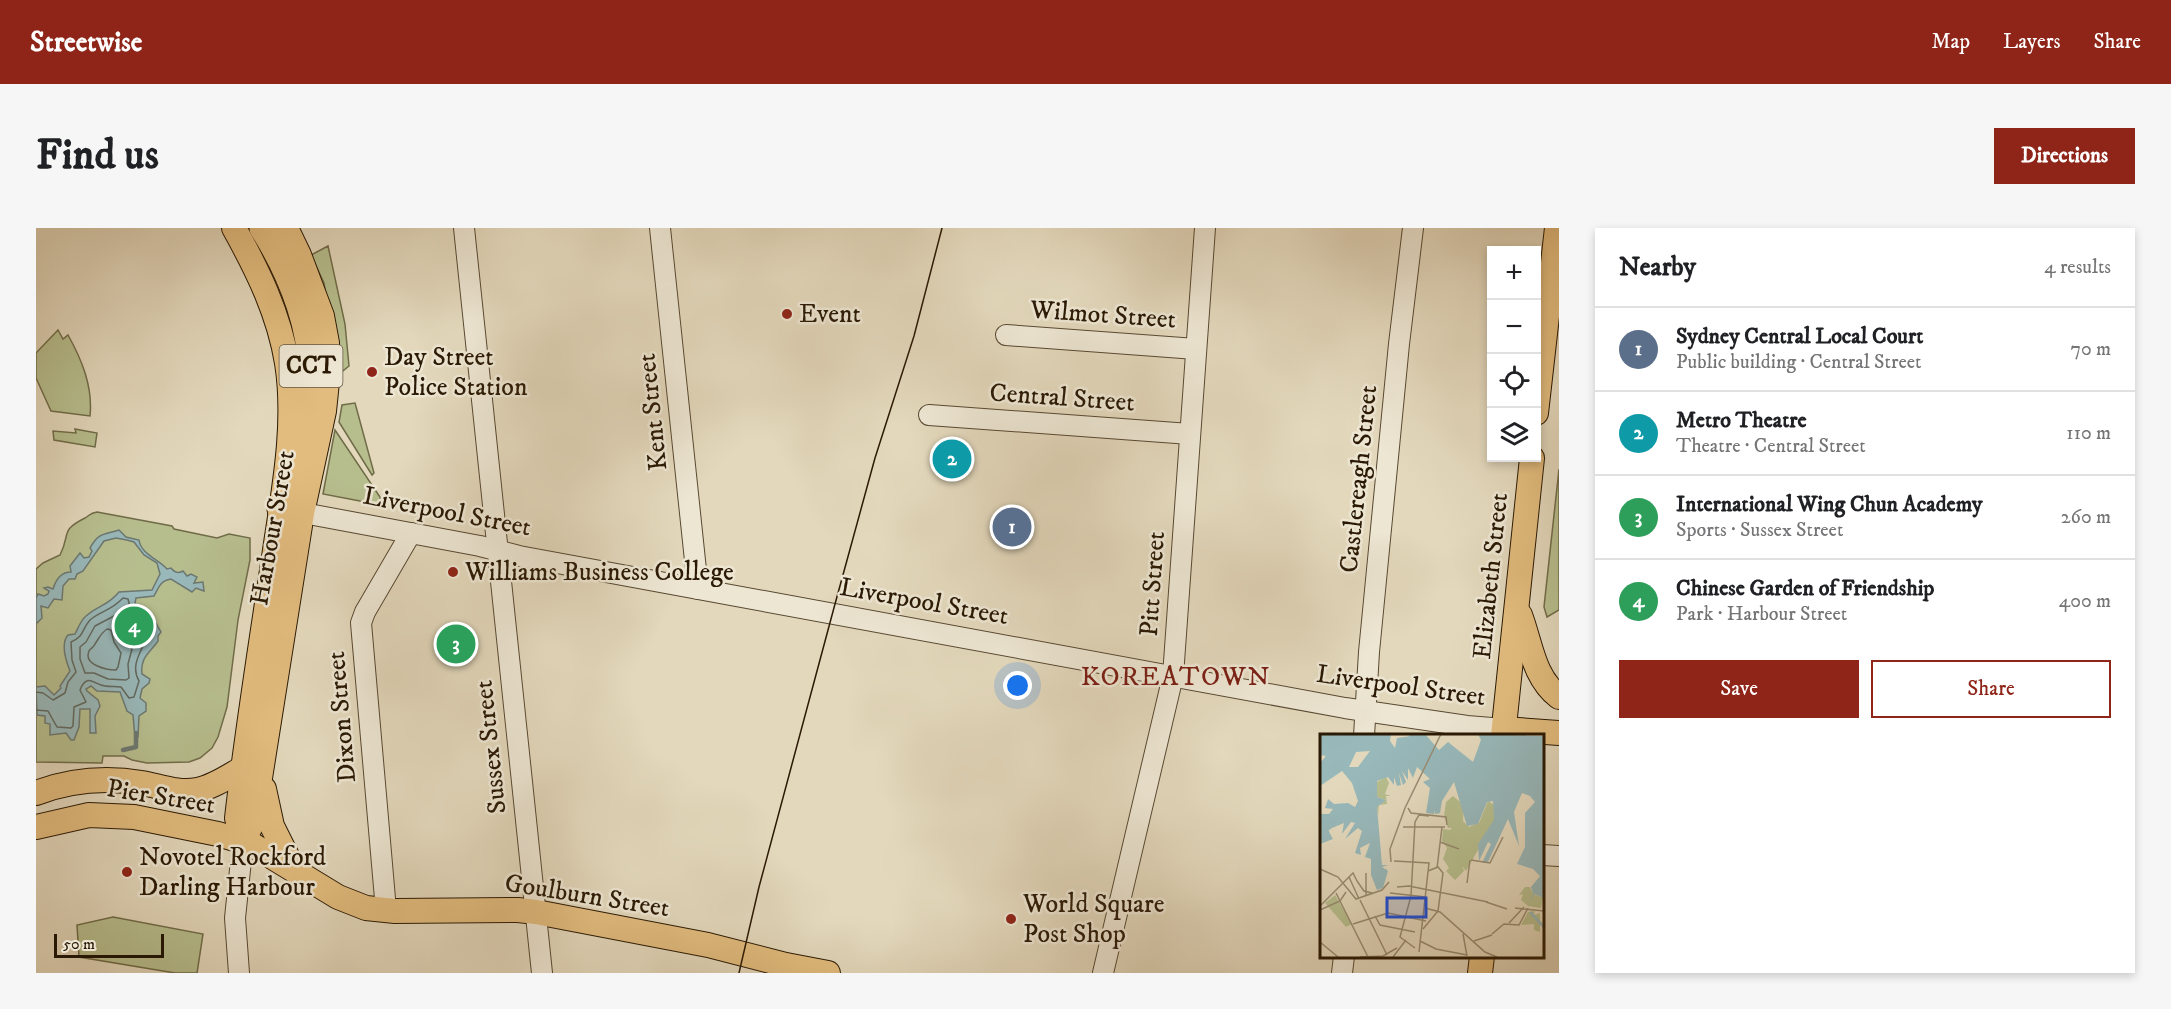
<!DOCTYPE html>
<html lang="en">
<head>
<meta charset="utf-8">
<style>
  :root { --surface:#fff; --page:#f6f6f6; --text:#202124; --muted:#757577; --line:#e0e0e0; --accent:#8f2418 }
  body { margin:0; font-family:"IM FELL DW Pica",serif; background:var(--page); color:var(--text) }
  .controls { position:absolute; right:18px; top:18px; display:grid; overflow:hidden; border-radius:0px; box-shadow:0 3px 9px #0003 }
  .controls button { width:54px; height:54px; display:grid; place-items:center; padding:0; border:0; border-bottom:2px solid var(--line); background:var(--surface); color:var(--text); font:30px sans-serif }
  .scale { position:absolute; left:18px; bottom:15px; width:110px; box-sizing:border-box; padding-left:6px; border:3px solid #2a1904; border-top:0; font-size:16px; line-height:21px; white-space:nowrap; color:#2a1904; -webkit-text-stroke:4px #ede6d3; paint-order:stroke }
  .you { position:absolute; left:982px; top:458px; width:21px; height:21px; margin:-15px; border:4px solid #fff; border-radius:50%; background:#1a73e8; box-shadow:0 0 0 9px #1a73e833 }
  .badge { display:grid; place-items:center; width:39px; height:39px; border-radius:50%; background:var(--accent); color:#fff; font-size:20px; font-weight:700 }
  .pin { position:absolute; translate:-50% -50%; border:3px solid #fff; box-shadow:0 2px 6px #0006 }
  .list { margin:0; padding:0; list-style:none }
  h2 { display:flex; justify-content:space-between; align-items:center; height:78px; margin:0; padding:0 24px; font-size:26px }
  h2 small { font-size:20px; font-weight:400; color:var(--muted) }
  .list li { display:grid; grid-template-columns:39px 1fr auto; gap:18px; align-items:center; box-sizing:border-box; height:84px; padding:0 24px; border-top:2px solid var(--line) }
  .list b { display:block; font-size:22px; white-space:nowrap }
  .list p { margin:0; font-size:20px; white-space:nowrap; color:var(--muted) }
  .list em { font-size:20px; font-style:normal; color:var(--muted) }
  .actions { display:flex; gap:12px; padding:18px 24px }
  .actions a { flex:1; padding:14px 0; border:2px solid var(--accent); border-radius:0px; text-align:center; font-size:21px; color:var(--accent) }
  .actions .main { background:var(--accent); color:#fff }
  .icon { flex:none; width:33px; height:33px; fill:none; stroke:currentColor; stroke-width:2; stroke-linecap:round; stroke-linejoin:round }
  .map { position:relative; flex:none; width:1523px; height:745px; overflow:hidden; border-radius:0px }
  header { display:flex; align-items:center; gap:36px; box-sizing:border-box; height:84px; padding:0 30px; background:var(--accent); color:#fff }
  header strong { font-size:28px }
  nav { display:flex; gap:33px; margin-inline-start:auto; font-size:21px }
  .intro { display:flex; align-items:center; justify-content:space-between; box-sizing:border-box; height:144px; padding:0 36px }
  h1 { margin:0; font-size:42px }
  .button { padding:15px 27px; border-radius:0px; background:var(--accent); color:#fff; font-size:21px; font-weight:700 }
  main { display:flex; gap:36px; padding:0 36px }
  aside { flex:1; background:var(--surface); border-radius:0px; box-shadow:0 3px 9px #0003 }
  .map>svg:first-child { display:block }
</style>
</head>
<body>
<header>
<strong>Streetwise</strong>
<nav><a>Map</a><a>Layers</a><a>Share</a></nav>
</header>
<div class="intro"><h1>Find us</h1><a class="button">Directions</a></div>
<main>
<div class="map">
<svg width="1523" height="745" viewBox="0 0 1523 745">
  <rect width="100%" height="100%" fill="#e3d8bc"/>
  <filter id="stains"><feTurbulence type="fractalNoise" baseFrequency=".00333" numOctaves="4"/><feColorMatrix values="0 0 0 0 .2 0 0 0 0 .09 0 0 0 0 .02 0 0 0 .5 -.17"/></filter>
  <radialGradient id="worn" r=".72"><stop offset=".6" stop-color="#630" stop-opacity="0"/><stop offset="1" stop-color="#630" stop-opacity=".3"/></radialGradient>
  <g fill="#b7be8e" stroke="#706c49" stroke-width="1.5">
    <polygon points="292,18 309,96 313,138 303,146 288,55 275,27"/>
    <path d="M22,102L27,111L32,107C46,132 57,159 54,188L15,183L0,150V125Z"/>
    <polygon points="319,175 338,245 336,247 303,194 306,177"/>
    <polygon points="39,201 61,205 59,219 18,212 17,203 40,205"/>
    <polygon points="299,202 344,269 345,277 287,266"/>
    <polygon points="1523,241 1523,382 1511,389 1508,379"/>
    <path d="M61,284L136,298L138,301L181,310L193,306L214,310V332L202,392L191,479L182,509L176,520L164,530L153,534L111,535L96,532L88,528H67L66,535L0,534V341L7,335L24,327C35,306 23,303 49,290C54,287 54,285 61,284Z"/>
    <polygon points="77,689 167,706 161,745 139,745 43,729 41,697"/>
  </g>
  <path fill="#98b8ba" stroke="#6c7871" stroke-width="1.5" d="M83,302L90,309L103,312C105,326 122,331 131,341L135,340C138,344 142,346 147,343L151,348L155,346L161,349L158,355L167,354L168,363L160,360L156,364L135,351C124,353 123,359 118,368L100,370L99,375L102,380L115,387L125,404L122,408V413C114,425 104,429 106,446L114,451L113,455L106,461L104,470L110,475V483L103,488L102,509L99,510L97,487L91,483L84,464L61,463L55,458L50,461L51,463L62,472L64,478L59,488L60,505H54V481H44L43,499L38,512H35L30,505L14,507V496L9,495V488L1,487L0,459L9,458L18,467L25,460L24,458L34,443C30,433 24,416 32,407L39,406C42,400 45,392 50,388C62,377 72,378 83,364L116,362L124,346L121,335L108,327L98,314L91,312L80,310L68,313L47,343L41,346L39,351H33L27,358L26,372L18,371L12,380L5,378L6,390L0,396V370L2,366L8,368L12,366L13,363L8,360L12,359L17,361C20,351 25,344 35,344L34,338L44,325L48,330L53,329L56,323L54,320C63,304 68,307 83,302Z"/>
  <g fill="none" stroke-linecap="round" stroke-linejoin="round">
    <g stroke="#61685f" stroke-width="1.5">
      <polygon points="78,388 82,390 86,410 96,421 92,436 93,450 90,452 72,451 58,445 49,445 44,431 44,419 50,414 59,398"/>
      <path d="M71,401L75,402L78,414L85,425L82,439L80,442C71,442 47,437 53,423C55,420 58,419 59,416C63,410 65,405 71,401Z"/>
      <path d="M0,464L7,465L17,472L29,465L32,454L40,444L36,432L35,414C49,408 45,402 54,392C64,383 75,383 87,370L92,371L94,379C89,386 89,402 94,410C97,414 104,416 107,418C101,430 96,441 103,453L98,469L93,470L85,459C80,458 75,459 69,458C58,457 51,444 44,462L50,474L38,479L37,498L35,500L21,499L12,483L0,482"/>
    </g>
    <polyline stroke="#6c7871" stroke-width="4.5" points="87,522 100,519 100,505"/>
    <defs>
      <g id="minor">
        <polyline points="428,0 506,745"/>
        <polyline points="624,0 662,361"/>
        <polyline points="970,107 1160,121"/>
        <polyline points="893,187 1154,206"/>
        <polyline points="251,282 444,318 483,328 662,361 1309,480 1431,498 1468,501"/>
        <polyline points="1328,508 1333,424 1363,116 1377,0"/>
        <polyline points="1506,627 1523,628"/>
        <polyline points="350,682 325,395 329,384 375,305"/>
        <polyline points="203,745 199,690 207,613"/>
        <polyline points="1067,745 1137,448 1169,0"/>
        <polyline points="1306,745 1308,728"/>
      </g>
      <g id="major">
        <path d="M198,0C222,43 243,86 251,135C261,198 247,266 238,329C225,416 211,503 201,590L206,611"/>
        <polyline points="1500,185 1521,0"/>
        <path d="M1484,387C1495,416 1497,449 1523,469"/>
        <polyline points="1468,501 1523,505"/>
        <polyline points="1467,508 1496,230"/>
        <polyline points="228,561 236,598 257,640"/>
        <path d="M0,565C34,552 70,549 106,555C123,558 143,566 161,562C178,559 193,548 207,540"/>
        <polyline points="0,599 53,587 98,589 182,606 215,616 302,669 330,680 359,683 482,682 500,684 672,717 750,737 792,745"/>
        <polyline points="207,613 217,594 266,285 288,183 292,144 291,115 286,88 263,27 250,0"/>
        <polyline points="1444,745 1446,728"/>
      </g>
      <path id="highway" d="M227,0C256,46 280,105 275,160C271,198 260,236 251,272L245,281"/>
    </defs>
    <use href="#minor" stroke="#584932" stroke-width="22"/>
    <use href="#major" stroke="#2a1904" stroke-width="26"/>
    <use href="#highway" stroke="#2a1904" stroke-width="29"/>
    <use href="#minor" stroke="#ede6d3" stroke-width="20"/>
    <use href="#major" stroke="#e2bc7e" stroke-width="24"/>
    <use href="#highway" stroke="#e2bc7e" stroke-width="27"/>
    <polyline stroke="#2a1904" stroke-width="1.5" points="703,745 723,659 799,376 839,230 878,108 906,0"/>
  </g>
  <g fill="#8f2418" stroke="#ede6d3" stroke-width="2">
    <circle cx="751" cy="86" r="6"/>
    <circle cx="336" cy="144" r="6"/>
    <circle cx="417" cy="344" r="6"/>
    <circle cx="91" cy="644" r="6"/>
    <circle cx="975" cy="691" r="6"/>
  </g>
  <g text-anchor="middle" dominant-baseline="central" stroke-width="5" stroke-linejoin="round" paint-order="stroke">
    <rect fill="#ede6d3" stroke="#645642" stroke-width="1.5" x="243.5" y="117" width="63" height="42" rx="4.5"/>
    <g font-size="24" font-weight="bold" fill="#2a1904">
      <text x="275" y="138">CCT</text>
    </g>
    <g font-size="26" fill="#2a1904" stroke="#ede6d3" text-anchor="start">
      <text x="763" y="86">Event</text>
      <text x="348" y="129">Day Street<tspan x="348" dy="30">Police Station</tspan></text>
      <text x="429" y="344">Williams Business College</text>
      <text x="103" y="629">Novotel Rockford<tspan x="103" dy="30">Darling Harbour</tspan></text>
      <text x="987" y="676">World Square<tspan x="987" dy="30">Post Shop</tspan></text>
    </g>
    <g font-size="26" fill="#2a1904" stroke="#ede6d3">
      <text transform="translate(1067 87) rotate(4)">Wilmot Street</text>
      <text transform="translate(1026 170) rotate(4)">Central Street</text>
      <text transform="translate(617 184) rotate(-96)">Kent Street</text>
      <text transform="translate(1323 251) rotate(-84)">Castlereagh Street</text>
      <text transform="translate(411 284) rotate(11)">Liverpool Street</text>
      <text transform="translate(237 300) rotate(-80)">Harbour Street</text>
      <text transform="translate(1455 348) rotate(-84)">Elizabeth Street</text>
      <text transform="translate(1117 356) rotate(-86)">Pitt Street</text>
      <text transform="translate(888 374) rotate(10)">Liverpool Street</text>
      <text transform="translate(1365 458) rotate(8)">Liverpool Street</text>
      <text transform="translate(306 489) rotate(-95)">Dixon Street</text>
      <text transform="translate(455 519) rotate(-96)">Sussex Street</text>
      <text transform="translate(125 569) rotate(9)">Pier Street</text>
      <text transform="translate(551 668) rotate(9)">Goulburn Street</text>
    </g>
    <g font-size="27" letter-spacing="1.5" fill="#7a1f14" stroke="#ede6d3">
      <text x="1140" y="449">KOREATOWN</text>
    </g>
  </g>
  <g transform="translate(1284 506)">
    <rect width="224" height="224" fill="#e3d8bc"/>
    <path d="M66,43L69,49L65,60L71,62H66L67,70L59,71L58,83L57,72L66,66L57,63V48ZM133,62L144,71L143,87L149,93L159,89L168,67L174,71V88L146,137L142,132L144,137L135,146L126,137L129,134L123,125L127,114L122,107L123,95L130,96L132,94H128L124,82L126,68ZM205,153H210L213,160L223,164L221,174L208,172L201,166L203,160L199,161ZM15,161L32,190L26,193L5,169ZM215,177L214,181L220,179V198L214,196V190L201,191L208,178Z" fill="#b7be8e"/>
    <path d="M0,0H71L70,7L75,14L77,4L105,0L119,16L128,8L153,28L161,6L158,0L224,2L223,164L214,160L208,172L213,160L211,153L220,142L213,135L197,130L205,113V79L215,68L210,62L202,59L194,78L199,112L188,85L168,128L162,129L171,110L168,108L159,127L158,110L174,86L173,67L167,68L158,90L147,92L134,48L122,67L120,79L115,80V76L114,80L106,79L110,54L103,48L110,45L97,33L93,44L88,34V46L82,37L86,48L83,51L79,39L81,51L77,52L74,43V51L68,43L57,47V63L66,66L57,73L62,131H68L62,133L68,137L63,154L57,156L51,141V125L45,123L50,109L40,114L41,121L35,119L42,97L38,94L25,105L35,89L31,88L22,100L24,89L12,94L8,97L13,105L0,110V80H9L13,75L5,74L8,65L14,70L28,69L35,73L38,67L32,49L22,37L0,52V29L6,22L0,21ZM50,17L38,33H29L36,18Z" fill="#98b8ba" fill-rule="evenodd"/>
    <path fill="none" stroke="#98b8ba" stroke-width="3" d="M5,0L27,34M13,0L45,8L66,21L82,23M130,12L140,26L150,30M190,13L224,10M84,16L107,6M116,17L122,33L117,55M113,26L118,40L115,56M64,27L84,14L91,2L109,6M58,30L107,21M116,31L128,16V10M0,33L9,28L11,12M0,36L13,32L43,39L68,29L107,23M31,37L48,64M46,39L48,61M172,47L224,61M36,53L57,30M119,54L127,35L169,29L205,0M121,56L130,39L224,35M114,57V42L120,40L224,47M122,57L134,43M113,64L114,36M115,64L125,33L162,28L164,0M117,64L132,43L224,53M49,66L55,90M116,67L131,46L154,45M109,76L114,68L116,42L110,26M113,76L128,37L183,32L224,21M0,89L33,79L56,93M56,95L59,136L67,137M0,104L9,101L5,92M50,123L55,103M210,178L224,193"/>
    <path fill="none" stroke="#998c72" stroke-width="1.5" d="M88,74L91,79L126,83L127,91M83,93H125M120,108L139,115M151,126L170,129L183,103M74,127L109,129L99,218M71,128L70,115L85,74L121,0M117,134L122,93M0,135L18,143L36,165L62,156L69,148M29,143L39,165M37,147L44,157L52,159M147,149L150,126M77,153L89,152L168,168M16,159L48,223M70,159L106,163M46,161V139M40,166L67,221M166,168L187,175M0,172L33,139L37,147M105,174L120,178L165,218L177,223M195,174L224,177M0,176L20,167L26,158M55,182L60,191L95,198M189,189L204,173M33,190L68,179L106,187M103,195L118,177L123,139L118,133L108,137M143,200L147,222M172,200L184,190L199,191L208,174M100,207L116,215L147,221M154,207L172,201M0,208L18,223M95,214L80,203L91,162L95,88L99,81L109,82M40,223L63,222L77,214M73,223L86,206"/>
    <path fill="#1d4ed8" fill-opacity="0.15" stroke="#1d4ed8" stroke-width="3" d="M67,164H106V183H67Z"/>
    <rect width="224" height="224" fill="none" stroke="#2a1904" stroke-width="3"/>
  </g>
  <rect width="100%" height="100%" filter="url(#stains)"/>
  <rect width="100%" height="100%" fill="url(#worn)"/>
</svg>
<div class="controls">
<button>+</button>
<button>−</button>
<button><svg class="icon" aria-label="locate" viewBox="0 0 24 24"><circle cx="12" cy="12" r="6"/><path d="M12 2v4M12 18v4M2 12h4M18 12h4"/></svg></button>
<button><svg class="icon" aria-label="layers" viewBox="0 0 24 24"><path d="M12 4l9 5-9 5-9-5zM3 14l9 5 9-5"/></svg></button>
</div>
<div class="scale">50 m</div>
<div class="you"></div>
<div class="pin badge" style="left:976px;top:299px;background:#5c6f8a">1</div>
<div class="pin badge" style="left:916px;top:231px;background:#0f9aa8">2</div>
<div class="pin badge" style="left:420px;top:416px;background:#2e9e5b">3</div>
<div class="pin badge" style="left:98px;top:398px;background:#2e9e5b">4</div>
</div>
<aside>
<h2>Nearby<small>4 results</small></h2>
<ul class="list">
<li><span class="badge" style="background:#5c6f8a">1</span><div><b>Sydney Central Local Court</b><p>Public building · Central Street</p></div><em>70 m</em></li>
<li><span class="badge" style="background:#0f9aa8">2</span><div><b>Metro Theatre</b><p>Theatre · Central Street</p></div><em>110 m</em></li>
<li><span class="badge" style="background:#2e9e5b">3</span><div><b>International Wing Chun Academy</b><p>Sports · Sussex Street</p></div><em>260 m</em></li>
<li><span class="badge" style="background:#2e9e5b">4</span><div><b>Chinese Garden of Friendship</b><p>Park · Harbour Street</p></div><em>400 m</em></li>
</ul>
<div class="actions"><a class="main">Save</a><a>Share</a></div>
</aside>
</main>
</body>
</html>
